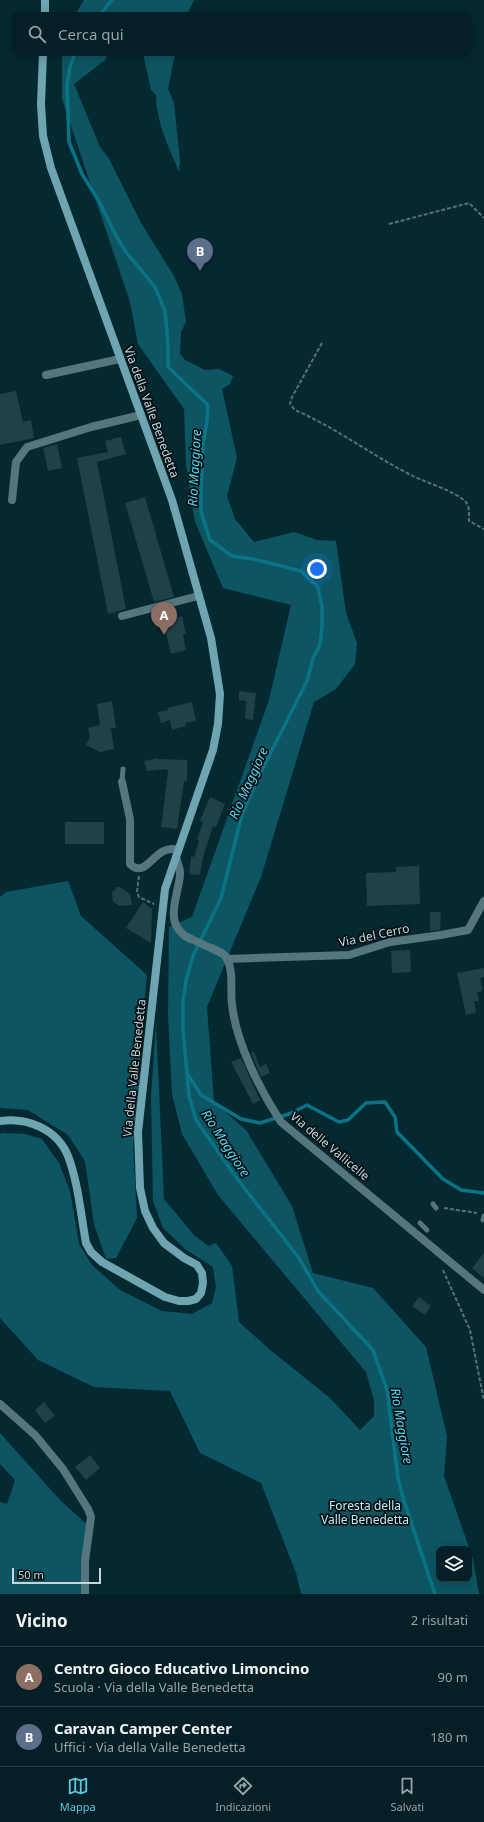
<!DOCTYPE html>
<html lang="it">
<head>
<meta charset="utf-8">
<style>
  :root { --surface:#041f25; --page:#0d272d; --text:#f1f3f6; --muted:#97a2a7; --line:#253d42; --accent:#56c9e1 }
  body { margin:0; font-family:"Noto Sans",sans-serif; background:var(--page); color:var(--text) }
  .controls { position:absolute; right:12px; bottom:12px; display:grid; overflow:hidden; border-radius:8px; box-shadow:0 2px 10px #0003 }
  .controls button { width:36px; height:36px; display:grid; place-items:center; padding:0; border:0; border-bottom:1px solid var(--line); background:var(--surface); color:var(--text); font:20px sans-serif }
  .scale { position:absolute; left:12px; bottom:10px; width:89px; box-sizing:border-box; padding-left:4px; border:2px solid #c5d7dc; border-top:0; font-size:11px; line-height:14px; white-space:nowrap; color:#c5d7dc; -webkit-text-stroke:3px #031013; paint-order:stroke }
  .you { position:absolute; left:317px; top:569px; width:14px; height:14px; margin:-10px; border:3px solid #fff; border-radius:50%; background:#1a73e8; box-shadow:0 0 0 6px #1a73e833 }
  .badge { display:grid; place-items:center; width:26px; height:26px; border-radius:50%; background:var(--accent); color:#fff; font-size:13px; font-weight:700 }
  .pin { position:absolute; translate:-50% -33px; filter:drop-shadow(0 1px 2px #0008) }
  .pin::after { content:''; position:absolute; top:21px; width:14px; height:12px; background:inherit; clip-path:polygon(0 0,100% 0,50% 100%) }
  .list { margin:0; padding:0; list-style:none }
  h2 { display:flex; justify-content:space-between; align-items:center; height:52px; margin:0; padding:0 16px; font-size:17px }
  h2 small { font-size:13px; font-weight:400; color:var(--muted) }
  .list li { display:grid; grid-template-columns:26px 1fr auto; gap:12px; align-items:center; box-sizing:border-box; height:60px; padding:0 16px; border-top:1px solid var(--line) }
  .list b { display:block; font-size:15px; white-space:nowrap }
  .list p { margin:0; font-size:13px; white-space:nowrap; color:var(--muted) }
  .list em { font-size:13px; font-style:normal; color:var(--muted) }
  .icon { flex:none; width:22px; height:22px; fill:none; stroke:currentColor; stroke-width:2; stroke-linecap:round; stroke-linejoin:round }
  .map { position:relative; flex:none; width:484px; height:1594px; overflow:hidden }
  .search { position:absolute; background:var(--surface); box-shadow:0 2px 10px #0003; left:12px; right:12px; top:12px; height:44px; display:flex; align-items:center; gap:10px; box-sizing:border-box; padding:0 14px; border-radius:8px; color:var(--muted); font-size:15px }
  .sheet { height:172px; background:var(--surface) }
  nav { display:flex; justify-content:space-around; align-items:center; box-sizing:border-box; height:56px; border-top:1px solid var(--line); background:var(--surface); font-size:11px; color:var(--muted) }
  nav a { display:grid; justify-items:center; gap:2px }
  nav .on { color:var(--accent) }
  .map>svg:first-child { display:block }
</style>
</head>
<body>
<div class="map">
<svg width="484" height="1594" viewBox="0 0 484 1594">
  <rect width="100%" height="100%" fill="#052931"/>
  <g fill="#0d5562" fill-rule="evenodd">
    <polygon points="84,0 194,0 187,15 75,15"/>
    <path d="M62,53H109L105,60L74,84L100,147L108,157L141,223L174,276L182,294L186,322L181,332L180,354L185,360L205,370L219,369L233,376L230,384L222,389L237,458L227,496L235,519L254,542L294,532L317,540L336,541L346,613L357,643L355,664L336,689L314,702L261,877L207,1007L214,1102L246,1130L292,1206L313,1273L373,1288L426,1347L447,1436L444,1476L473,1559L479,1594H301L296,1573L261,1483L200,1453L170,1391L94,1387L38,1360L0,1318V1134L3,1133L25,1134L42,1139L59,1163L70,1191L79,1244L92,1265L120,1290L162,1311L192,1314L212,1303L216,1287L213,1267L185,1249L163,1228L153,1201L151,1097L156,1024L164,1199L194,1235L208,1246L216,1243L232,1266L239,1322L269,1349L330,1398L360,1430L374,1416V1401L366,1372L218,1195L182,1134L172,1094L168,1015L169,927L192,917L269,700L291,605L223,588L195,522L186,465L184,409L138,344L130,302L62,99ZM439,1549H469V1579H439Z"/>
    <path d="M143,53H175L168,89L174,103L180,161L179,172C169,147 156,122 156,95L151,90Z"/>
    <polygon points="68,881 81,916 147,975 141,1034 139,1090 133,1145 137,1218 116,1258 106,1259 94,1224 85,1161 68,1135 28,1110 0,1108 0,897 6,892"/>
    <polygon points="0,1433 60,1500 93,1530 84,1594 0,1594 0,1502 7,1504 15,1480 0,1464"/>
  </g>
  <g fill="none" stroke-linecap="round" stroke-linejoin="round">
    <g stroke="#0a7486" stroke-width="3.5">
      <polyline points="100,15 112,0"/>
      <polyline points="75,53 70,67 67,85 69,142 82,174 100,203 115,234 126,252 155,287 165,311 168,344 168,367 208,405 207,421 203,444 201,494 201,512 210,540 232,556 253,559 301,571 318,587 322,607 322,626 320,645 313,658 307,681 259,776 242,814 221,898 193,956 186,980 183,1003 183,1029 189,1096 196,1120 238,1180 299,1258 318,1291 373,1350 387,1390 398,1478 404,1501 435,1594"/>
      <polyline points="188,1075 201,1095 241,1119 260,1123 289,1114 307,1105 339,1122 348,1120 366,1103 385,1102 395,1117 397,1132 443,1179 461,1190 484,1193"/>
    </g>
  </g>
  <g fill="#1f4149">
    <polygon points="16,391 23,422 31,420 34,438 0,445 0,394"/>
    <polygon points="121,437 126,454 97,462 126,609 108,614 77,458 108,452 105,441"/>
    <polygon points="57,444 62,468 48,471 43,448"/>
    <polygon points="145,497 174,597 154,602 125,503"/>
    <polygon points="182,616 186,634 183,635 186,650 171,654 163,621"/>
    <polygon points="239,691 256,693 253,720 245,719 246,701 239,700"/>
    <polygon points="112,701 116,728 111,728 114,749 100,752 86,745 90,737 88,728 100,725 97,704"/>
    <polygon points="192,702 196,721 185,723 186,726 172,730 170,720 161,723 158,712 168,710 167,708"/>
    <polygon points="158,758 158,759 187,760 187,781 184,781 177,829 161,827 168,772 167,769 147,771 144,761"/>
    <polygon points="210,797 225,804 216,827 213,826 203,857 200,875 189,874 191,856 194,857 199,841 197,840 203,822 200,821"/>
    <rect x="65" y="822" width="39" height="22"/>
    <polygon points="419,866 420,904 367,906 366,873 396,872 396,867"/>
    <polygon points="117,887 120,887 130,894 132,905 119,906 113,901 112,893"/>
    <polygon points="143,902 152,909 151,943 126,928"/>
    <polygon points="430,912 441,912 440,930 430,931"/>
    <polygon points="410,950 411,972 392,973 391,951"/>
    <polygon points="484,968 484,977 480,978 483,991 477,992 479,1001 474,1001 476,1013 466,1015 457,973"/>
    <polygon points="254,1052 260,1067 266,1064 270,1073 261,1077 251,1053"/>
    <polygon points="241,1058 260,1100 253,1104 231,1062"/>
    <polygon points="484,1253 484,1278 472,1268"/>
    <polygon points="419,1297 431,1306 425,1315 412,1306"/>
    <polygon points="44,1402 55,1416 45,1423 35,1410"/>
    <polygon points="90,1455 100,1468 86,1480 75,1467"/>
  </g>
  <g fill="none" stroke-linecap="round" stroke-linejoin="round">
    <g stroke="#547178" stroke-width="2" stroke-dasharray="4 2" stroke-linecap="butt">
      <polyline points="389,224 469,203 484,218"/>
      <path d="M322,343L292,397L290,404L295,410C334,427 369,453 407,473C425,483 449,488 465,501C470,506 469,514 469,521L484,529"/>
      <polyline points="139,876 137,891 139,897 154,904"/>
      <polyline points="444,1208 477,1213"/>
      <polyline points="443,1270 470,1330 484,1401"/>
    </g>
    <g stroke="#55767e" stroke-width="5">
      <polyline points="122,782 123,769"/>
      <polyline points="433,1204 436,1208"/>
      <polyline points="483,1220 484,1216"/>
      <polyline points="420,1223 427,1230"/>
    </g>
    <g stroke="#55767e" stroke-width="8">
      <polyline points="46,375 120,359"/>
      <polyline points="12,500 16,462 27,447 91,427 141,415"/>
      <polyline points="122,616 198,596"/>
      <path d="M122,782L130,819V864C147,881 155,842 178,850"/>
      <path d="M176,857C177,862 181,870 180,875C178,898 162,924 190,939"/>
      <path d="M212,948C217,951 224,953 227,958C234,973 230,989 232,1004C236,1043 260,1090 281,1122L484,1290"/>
      <polyline points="227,959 349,955 390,942 441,935 468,930 484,901"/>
      <polyline points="0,1404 35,1435 63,1469 88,1509 91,1517 85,1561 85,1594"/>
    </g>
    <g stroke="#6ea5b1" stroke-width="8">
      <polyline points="45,15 45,0"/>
      <path d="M0,1121C27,1117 57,1129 68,1156C78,1182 81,1215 86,1243L91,1252L102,1262L165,1297L179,1301H188L196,1299L201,1293L203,1283L202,1273L197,1265L184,1258L164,1243L153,1228L145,1211L140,1188L138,1132L165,889L213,750L218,724L220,694L211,638L172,500L51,168L43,136L41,104L43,53"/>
    </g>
    <polyline stroke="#55767e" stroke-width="8" points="185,936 217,951"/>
  </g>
  <g text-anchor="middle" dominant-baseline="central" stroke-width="3.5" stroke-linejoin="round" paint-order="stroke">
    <g font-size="12" fill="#c5d7dc" stroke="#031013">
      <text transform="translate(152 412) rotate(70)">Via della Valle Benedetta</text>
      <text transform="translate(374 935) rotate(-12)">Via del Cerro</text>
      <text transform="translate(134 1068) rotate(-84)">Via della Valle Benedetta</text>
      <text transform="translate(330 1146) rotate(40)">Via delle Vallicelle</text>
    </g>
    <g font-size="12" fill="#c0ecf6" stroke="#031013">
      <text x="365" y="1505">Foresta della<tspan x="365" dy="14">Valle Benedetta</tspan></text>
    </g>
    <g font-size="13" font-style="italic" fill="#55d7f2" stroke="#031013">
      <text transform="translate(194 468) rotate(-87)">Rio Maggiore</text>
      <text transform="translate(248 783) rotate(-66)">Rio Maggiore</text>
      <text transform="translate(226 1143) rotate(57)">Rio Maggiore</text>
      <text transform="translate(402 1426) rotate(80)">Rio Maggiore</text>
    </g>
  </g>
</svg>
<div class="controls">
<button><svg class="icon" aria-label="layers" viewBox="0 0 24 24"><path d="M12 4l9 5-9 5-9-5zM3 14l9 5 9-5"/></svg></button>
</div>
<div class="scale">50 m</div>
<div class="you"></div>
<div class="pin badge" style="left:164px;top:635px;background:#8d6e63">A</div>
<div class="pin badge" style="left:200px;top:271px;background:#5c6f8a">B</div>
<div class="search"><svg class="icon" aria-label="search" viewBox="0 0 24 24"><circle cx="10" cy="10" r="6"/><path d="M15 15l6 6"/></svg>Cerca qui</div>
</div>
<section class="sheet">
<h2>Vicino<small>2 risultati</small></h2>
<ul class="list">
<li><span class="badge" style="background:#8d6e63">A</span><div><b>Centro Gioco Educativo Limoncino</b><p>Scuola · Via della Valle Benedetta</p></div><em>90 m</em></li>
<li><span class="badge" style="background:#5c6f8a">B</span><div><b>Caravan Camper Center</b><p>Uffici · Via della Valle Benedetta</p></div><em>180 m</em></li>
</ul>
</section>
<nav>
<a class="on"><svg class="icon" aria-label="map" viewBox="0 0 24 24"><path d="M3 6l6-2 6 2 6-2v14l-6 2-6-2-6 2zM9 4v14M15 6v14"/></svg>Mappa</a>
<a><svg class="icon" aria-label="directions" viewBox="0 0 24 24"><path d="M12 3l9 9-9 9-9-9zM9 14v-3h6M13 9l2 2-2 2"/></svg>Indicazioni</a>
<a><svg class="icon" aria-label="saved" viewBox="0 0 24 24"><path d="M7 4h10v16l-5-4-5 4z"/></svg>Salvati</a>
</nav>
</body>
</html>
